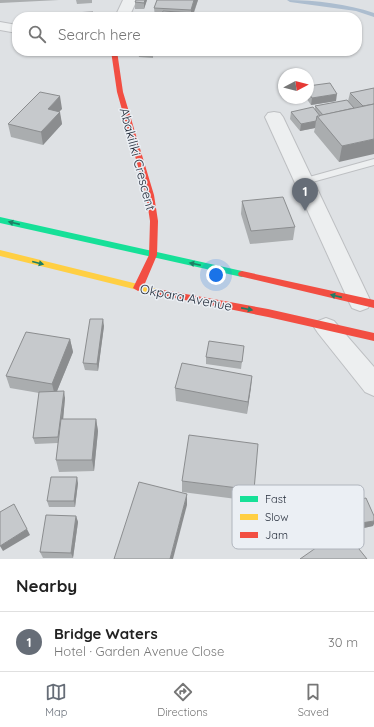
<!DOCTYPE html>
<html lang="en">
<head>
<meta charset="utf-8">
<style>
  :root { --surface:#fff; --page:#f6f6f6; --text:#222; --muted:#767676; --line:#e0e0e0; --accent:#666d77 }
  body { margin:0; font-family:Quicksand,sans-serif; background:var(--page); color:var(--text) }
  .compass { position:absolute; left:278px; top:68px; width:36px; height:36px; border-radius:50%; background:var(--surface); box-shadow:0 1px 3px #0004; rotate:83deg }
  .you { position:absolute; left:216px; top:275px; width:14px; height:14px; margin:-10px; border:3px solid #fff; border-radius:50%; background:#1a73e8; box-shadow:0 0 0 6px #1a73e833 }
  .badge { display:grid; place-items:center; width:26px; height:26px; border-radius:50%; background:var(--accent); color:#fff; font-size:13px; font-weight:700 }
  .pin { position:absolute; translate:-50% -33px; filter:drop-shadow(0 1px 2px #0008) }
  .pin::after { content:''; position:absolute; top:21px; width:14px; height:12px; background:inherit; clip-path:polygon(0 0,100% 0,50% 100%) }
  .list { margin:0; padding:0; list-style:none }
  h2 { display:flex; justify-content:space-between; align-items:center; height:52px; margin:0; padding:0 16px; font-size:17px }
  h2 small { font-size:13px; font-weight:400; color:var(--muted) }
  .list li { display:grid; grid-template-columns:26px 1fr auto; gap:12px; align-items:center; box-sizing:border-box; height:60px; padding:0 16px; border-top:1px solid var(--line) }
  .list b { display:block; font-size:15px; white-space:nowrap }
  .list p { margin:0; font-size:13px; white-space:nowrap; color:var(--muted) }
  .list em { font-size:13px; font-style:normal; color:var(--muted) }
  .icon { flex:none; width:22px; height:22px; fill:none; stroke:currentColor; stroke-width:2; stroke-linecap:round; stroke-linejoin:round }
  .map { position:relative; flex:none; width:374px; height:559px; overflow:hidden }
  .search { position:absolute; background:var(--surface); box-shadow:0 1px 3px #0004; left:12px; right:12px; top:12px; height:44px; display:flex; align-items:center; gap:10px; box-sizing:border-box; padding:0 14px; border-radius:16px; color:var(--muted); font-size:15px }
  .sheet { height:112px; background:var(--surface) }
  nav { display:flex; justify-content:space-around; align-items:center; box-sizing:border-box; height:56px; border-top:1px solid var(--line); background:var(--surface); font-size:11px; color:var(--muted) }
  nav a { display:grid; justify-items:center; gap:2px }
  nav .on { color:var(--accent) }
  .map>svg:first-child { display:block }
</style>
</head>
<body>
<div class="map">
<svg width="374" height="559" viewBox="0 0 374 559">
  <rect width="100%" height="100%" fill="#dee1e4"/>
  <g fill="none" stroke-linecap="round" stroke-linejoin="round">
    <path fill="#acbdcf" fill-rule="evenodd" d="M287,0C316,0 347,4 374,13V17L356,11L290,2Z"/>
    <defs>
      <polygon id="lane" points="374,159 374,165 305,184 300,181 302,179"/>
      <g id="street">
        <polygon points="123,0 137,0 129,17 115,17"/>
        <polygon points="0,22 17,25 17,33 0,30"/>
        <polygon points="274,112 280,113 283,117 371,302 368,308 360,311 352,308 349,302 265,117 268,113"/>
        <polygon points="326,318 334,321 374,367 374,396 365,392 318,333 314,327 318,321"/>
      </g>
    </defs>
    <use href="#lane" stroke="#bdbfc2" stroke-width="2"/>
    <use href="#street" stroke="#bdbfc2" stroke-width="2"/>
    <use href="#lane" fill="#edeff0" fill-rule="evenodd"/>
    <use href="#street" fill="#edeff0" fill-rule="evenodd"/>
    <polygon fill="#16e098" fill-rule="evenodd" points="0,217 242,271 246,274 242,277 0,223"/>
    <polygon fill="#ffcf43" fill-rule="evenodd" points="0,250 158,289 161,290 163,292 161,294 158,295 0,256"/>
    <g fill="#f24e42" fill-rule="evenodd">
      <polygon points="111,51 117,51 123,92 154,195 158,221 157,255 143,288 138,291 133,288 149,255 150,221 146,195 117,92"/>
      <polygon points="242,271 374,300 374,308 239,276 238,274 239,272"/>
      <polygon points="158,289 268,309 374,333 374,341 268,317 155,294 153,292 155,290"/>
    </g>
  </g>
  <g fill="#aaadaf">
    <polygon points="0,0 59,0 0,3"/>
    <polygon points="76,0 92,0 92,3 77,4"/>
    <polygon points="147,0 144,9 135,9 135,2"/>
    <polygon points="157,0 198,0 194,13 194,17 155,17 154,8"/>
    <polygon points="138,51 153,51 153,58 139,57"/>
    <polygon points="308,86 336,101 311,105 306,98 308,98"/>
    <polygon points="374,88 339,162 314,132 315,128 300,131 290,119 291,112 315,110 315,106 348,101 350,93"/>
    <polygon points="62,109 59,111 62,124 43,145 11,137 8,124"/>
    <polygon points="242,201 295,227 293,240 250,244 241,214"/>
    <polygon points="104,326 98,371 85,370 83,363"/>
    <polygon points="70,339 73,352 57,391 65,398 63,419 96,419 98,431 94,471 59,472 56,460 58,443 35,444 33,438 39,393 10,388 6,376"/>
    <polygon points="244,346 241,369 206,364 206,357"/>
    <polygon points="252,376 247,414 176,401 175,388"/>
    <polygon points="182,481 254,490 252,501 182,492"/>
    <polygon points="78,483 75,507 49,507 47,501"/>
    <polygon points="352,501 373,526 359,529 350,507"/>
    <polygon points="76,516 78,522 73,558 43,558 40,552"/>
  </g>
  <g fill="#8b8d8f">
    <polygon points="145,0 147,0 144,9 144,3"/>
    <polygon points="194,0 198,0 192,17 191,17 191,10"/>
    <polygon points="337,94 336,101 311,105 312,98"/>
    <polygon points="60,96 62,109 50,121 48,109"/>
    <polygon points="60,112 62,124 43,145 41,132"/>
    <polygon points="316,121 315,128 300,131 301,124"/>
    <polygon points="374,139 374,154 339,162 342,146"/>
    <polygon points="103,319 104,326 98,371 97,364"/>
    <polygon points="70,339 73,352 55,396 52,384"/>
    <polygon points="252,376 251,388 247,414 248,402"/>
    <polygon points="64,391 65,398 61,443 59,437"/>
    <polygon points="96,419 98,431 94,471 92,460"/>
    <polygon points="77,477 78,483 75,507 74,501"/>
    <polygon points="187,494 187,505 173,559 170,559"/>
    <polygon points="76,516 78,522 73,558 71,553"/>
    <polygon points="374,521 374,524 373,526 359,529 361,523"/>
    <polygon points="27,529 30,535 3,551 0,546"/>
  </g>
  <g fill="#c6c9cc" stroke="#8b8d8f">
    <polygon points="136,0 145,0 144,3 135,2"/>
    <polygon points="157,0 194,0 191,10 154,8"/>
    <polygon points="163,11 194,13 193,17 161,17"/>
    <polygon points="93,12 93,17 70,17 71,13"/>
    <polygon points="330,83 337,94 312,98 308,92 308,86"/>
    <polygon points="374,88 374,104 363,106 350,93"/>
    <polygon points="40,92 60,96 48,109 60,112 41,132 8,124"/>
    <polygon points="347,100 354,108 323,115 315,106"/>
    <polygon points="374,104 374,139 342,146 317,116"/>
    <polygon points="313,107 320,116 317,116 316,121 301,124 291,112"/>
    <polygon points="283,197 295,227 251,231 242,201"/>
    <polygon points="90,319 103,319 97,364 83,363"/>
    <polygon points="26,332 70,339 52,384 6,376"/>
    <polygon points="209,341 244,346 242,362 206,357"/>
    <polygon points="182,363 252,376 248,402 175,388"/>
    <polygon points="64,391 58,437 33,438 39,392"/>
    <polygon points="61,419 96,419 92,460 56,460"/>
    <polygon points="189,435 258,444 254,490 182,481"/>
    <polygon points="51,477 77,477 74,501 47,501"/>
    <polygon points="139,482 187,494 170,559 114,559"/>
    <polygon points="366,498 374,516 374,521 361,523 352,501"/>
    <polygon points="14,504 27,529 0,546 0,512"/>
    <polygon points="46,515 76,516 71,553 40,552"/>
    <polygon points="343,529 367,559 300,559"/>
  </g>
  <defs><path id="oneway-solid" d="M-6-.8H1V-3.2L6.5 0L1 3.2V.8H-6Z"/></defs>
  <g fill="#1f7e65">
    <use href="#oneway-solid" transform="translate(14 223) rotate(-167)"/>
    <use href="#oneway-solid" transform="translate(38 263) rotate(14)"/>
    <use href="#oneway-solid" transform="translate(195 264) rotate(-168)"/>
    <use href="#oneway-solid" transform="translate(336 296) rotate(-167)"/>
    <use href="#oneway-solid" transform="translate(247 309) rotate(11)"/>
  </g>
  <g text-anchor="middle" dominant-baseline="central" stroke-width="3" stroke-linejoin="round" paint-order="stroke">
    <g font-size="13" fill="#262e3c" stroke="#ebeff4">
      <text transform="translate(138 159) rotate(75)">Abakiliki Crescent</text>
      <text transform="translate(186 297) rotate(11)">Okpara Avenue</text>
    </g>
  </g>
  <rect x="232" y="485" width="132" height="64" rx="6" fill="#ebeff4" stroke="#b0b5bd" stroke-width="1"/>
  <rect x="240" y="496" width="18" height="6" fill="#16e098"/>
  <rect x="240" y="514" width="18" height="6" fill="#ffcf43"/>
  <rect x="240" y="532" width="18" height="6" fill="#f24e42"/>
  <g font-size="11" fill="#262e3c">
    <text x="265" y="503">Fast</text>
    <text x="265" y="521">Slow</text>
    <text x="265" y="539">Jam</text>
  </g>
</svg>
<svg class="compass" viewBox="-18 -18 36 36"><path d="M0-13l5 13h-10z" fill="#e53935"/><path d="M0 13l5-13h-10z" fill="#767676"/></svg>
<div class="you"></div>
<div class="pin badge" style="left:305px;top:211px">1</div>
<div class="search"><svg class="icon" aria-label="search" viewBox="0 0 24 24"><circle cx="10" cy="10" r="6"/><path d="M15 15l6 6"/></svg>Search here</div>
</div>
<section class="sheet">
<h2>Nearby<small></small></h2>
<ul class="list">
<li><span class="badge">1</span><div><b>Bridge Waters</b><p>Hotel · Garden Avenue Close</p></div><em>30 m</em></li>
</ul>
</section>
<nav>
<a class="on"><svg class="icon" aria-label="map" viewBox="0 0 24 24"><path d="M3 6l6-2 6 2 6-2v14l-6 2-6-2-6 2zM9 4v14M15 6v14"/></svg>Map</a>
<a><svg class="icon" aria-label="directions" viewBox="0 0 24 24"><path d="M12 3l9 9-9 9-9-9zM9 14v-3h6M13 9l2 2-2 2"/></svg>Directions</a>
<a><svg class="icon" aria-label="saved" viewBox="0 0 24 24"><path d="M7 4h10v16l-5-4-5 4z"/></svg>Saved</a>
</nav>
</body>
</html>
